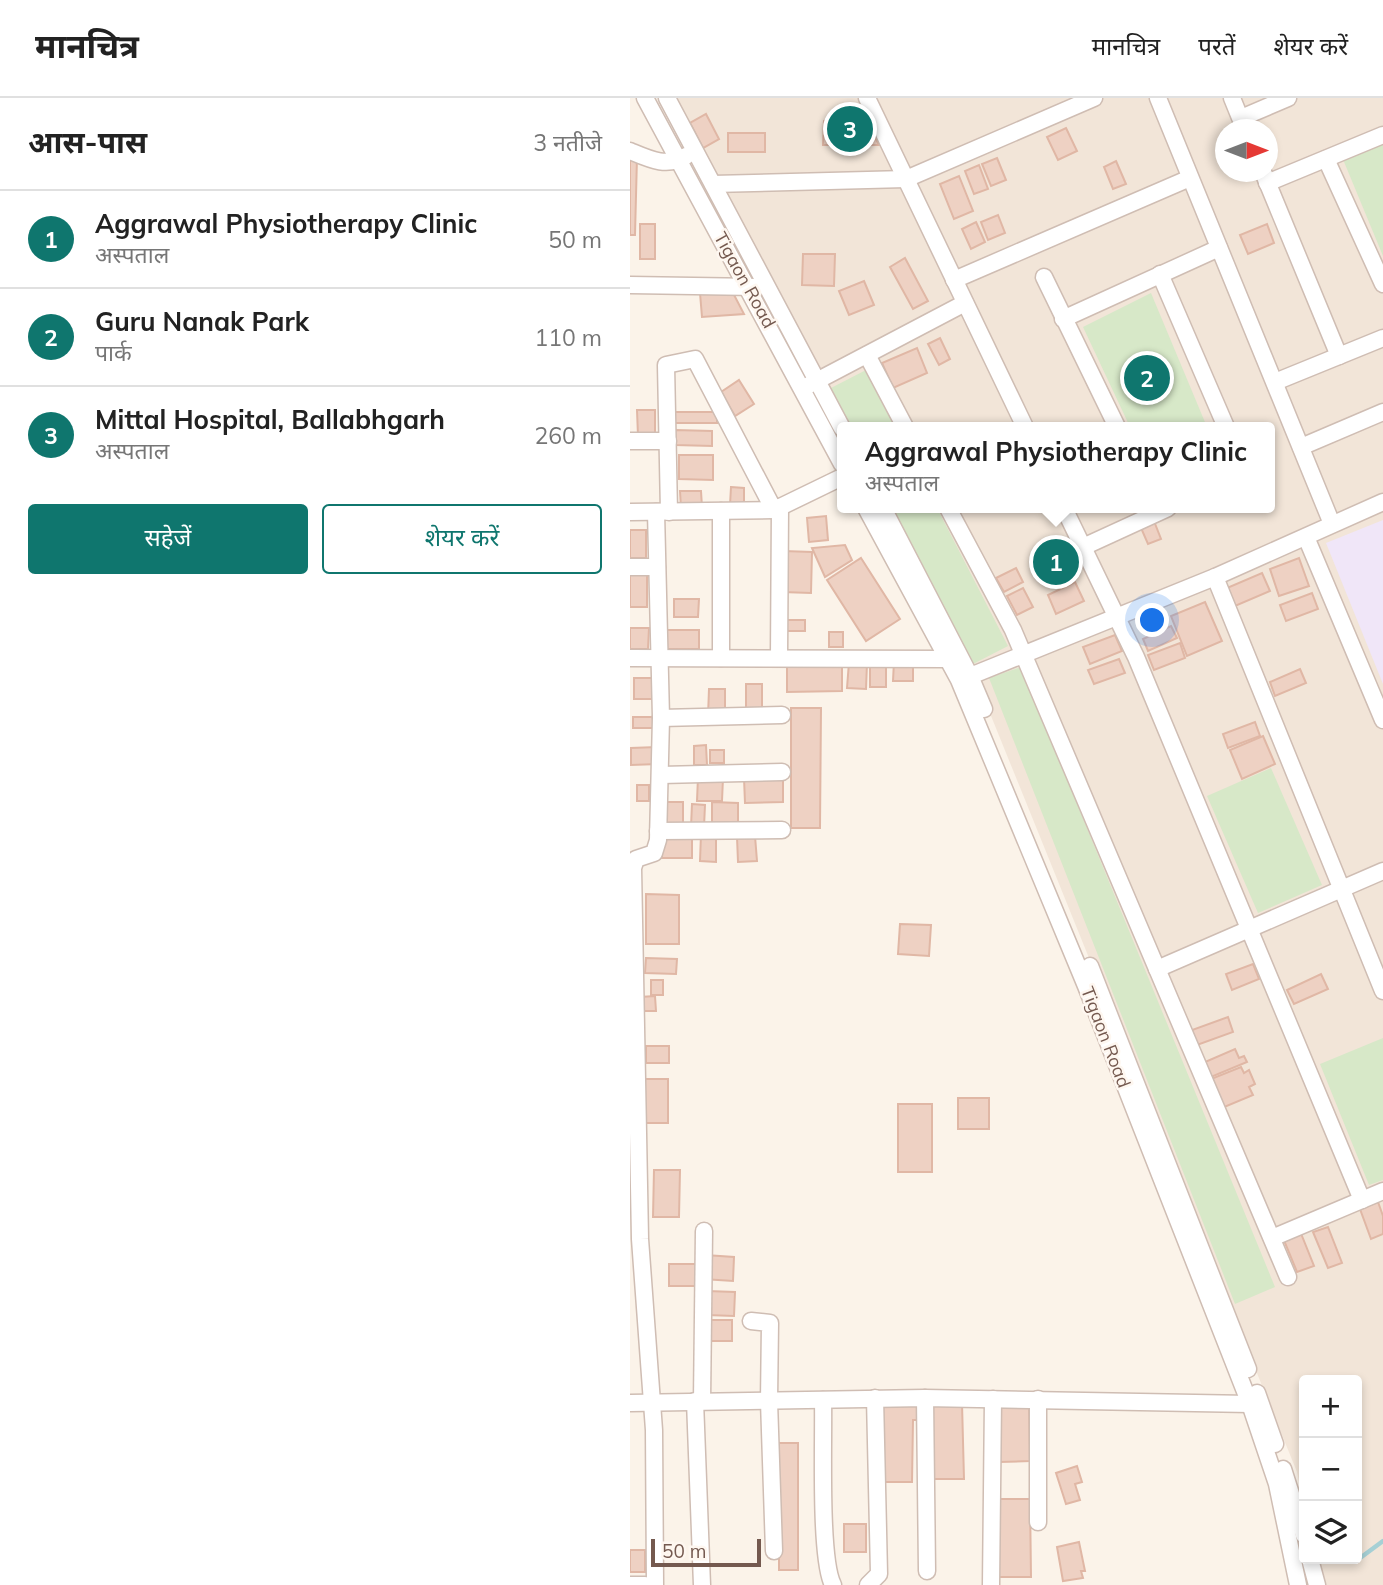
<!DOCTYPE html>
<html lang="hi">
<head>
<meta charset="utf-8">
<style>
  :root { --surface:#fff; --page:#f2f2f2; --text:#222; --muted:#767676; --line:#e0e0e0; --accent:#0f766e }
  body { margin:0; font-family:Mulish,"Noto Sans Devanagari",sans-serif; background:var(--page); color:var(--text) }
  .controls { position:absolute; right:21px; bottom:21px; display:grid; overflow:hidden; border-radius:7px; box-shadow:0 4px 10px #0003 }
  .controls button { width:63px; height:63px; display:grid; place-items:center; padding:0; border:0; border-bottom:2px solid var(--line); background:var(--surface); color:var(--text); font:35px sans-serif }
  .compass { position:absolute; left:585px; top:21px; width:63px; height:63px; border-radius:50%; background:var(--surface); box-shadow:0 4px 10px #0003; rotate:90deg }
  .scale { position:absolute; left:21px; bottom:18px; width:110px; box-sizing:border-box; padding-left:7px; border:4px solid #74594f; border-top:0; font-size:19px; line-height:24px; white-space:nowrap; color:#74594f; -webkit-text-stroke:5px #fef7f0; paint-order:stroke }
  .you { position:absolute; left:523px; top:523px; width:24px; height:24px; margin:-18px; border:5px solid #fff; border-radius:50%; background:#1a73e8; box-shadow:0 0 0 10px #1a73e833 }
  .badge { display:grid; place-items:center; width:46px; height:46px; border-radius:50%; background:var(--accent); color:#fff; font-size:23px; font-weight:700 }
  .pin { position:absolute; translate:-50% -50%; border:4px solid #fff; box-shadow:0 2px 7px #0006 }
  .popup { position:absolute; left:207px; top:324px; width:438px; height:91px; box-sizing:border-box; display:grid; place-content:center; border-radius:7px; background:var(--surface); filter:drop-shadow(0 2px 5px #0005); font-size:23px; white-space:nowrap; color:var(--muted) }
  .popup b { font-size:26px; color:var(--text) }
  .popup::after { content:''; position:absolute; left:50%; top:100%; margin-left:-14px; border:14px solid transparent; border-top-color:var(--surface) }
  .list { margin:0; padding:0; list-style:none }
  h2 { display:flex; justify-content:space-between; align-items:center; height:91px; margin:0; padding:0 28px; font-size:30px }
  h2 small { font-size:23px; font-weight:400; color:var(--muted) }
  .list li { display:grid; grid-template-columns:46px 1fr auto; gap:21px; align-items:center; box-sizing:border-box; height:98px; padding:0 28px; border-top:2px solid var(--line) }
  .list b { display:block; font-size:26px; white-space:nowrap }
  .list p { margin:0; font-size:23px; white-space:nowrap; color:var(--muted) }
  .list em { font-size:23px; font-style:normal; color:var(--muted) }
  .actions { display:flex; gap:14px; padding:21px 28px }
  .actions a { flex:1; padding:16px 0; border:2px solid var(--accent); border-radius:7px; text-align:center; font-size:24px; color:var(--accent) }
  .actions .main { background:var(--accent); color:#fff }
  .icon { flex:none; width:38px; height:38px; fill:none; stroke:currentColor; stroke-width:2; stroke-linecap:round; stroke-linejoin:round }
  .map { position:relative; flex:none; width:753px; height:1487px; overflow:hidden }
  header { display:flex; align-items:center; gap:42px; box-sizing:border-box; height:98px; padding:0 35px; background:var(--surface); border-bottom:2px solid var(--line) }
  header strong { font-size:33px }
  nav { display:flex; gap:38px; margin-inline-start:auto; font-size:24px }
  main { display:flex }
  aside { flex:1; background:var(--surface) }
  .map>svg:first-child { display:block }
</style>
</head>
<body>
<header>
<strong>मानचित्र</strong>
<nav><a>मानचित्र</a><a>परतें</a><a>शेयर करें</a></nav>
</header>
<main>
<aside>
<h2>आस-पास<small>3 नतीजे</small></h2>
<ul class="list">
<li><span class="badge">1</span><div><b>Aggrawal Physiotherapy Clinic</b><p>अस्पताल</p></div><em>50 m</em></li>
<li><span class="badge">2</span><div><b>Guru Nanak Park</b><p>पार्क</p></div><em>110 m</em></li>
<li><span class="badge">3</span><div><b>Mittal Hospital, Ballabhgarh</b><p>अस्पताल</p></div><em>260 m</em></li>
</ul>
<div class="actions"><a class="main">सहेजें</a><a>शेयर करें</a></div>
</aside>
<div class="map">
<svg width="753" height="1487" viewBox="0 0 753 1487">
  <rect width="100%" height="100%" fill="#fbf3e9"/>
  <path fill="#f2e5d8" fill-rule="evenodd" d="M32,0H753V1487H691L685,1461H727V1282H674V1408L667,1374L338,561L255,410H640V329H212ZM596,32H638V74H596Z"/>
  <polygon fill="#f0e6f8" points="753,422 753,586 696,445"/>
  <g fill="#d7e8c8">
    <polygon points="753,42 753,158 712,59"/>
    <polygon points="521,195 577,329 500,329 453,229"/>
    <polygon points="236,272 265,329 221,329 201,290"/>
    <polygon points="262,410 307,410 378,548 343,566"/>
    <polygon points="391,569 645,1189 605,1206 359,580"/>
    <polygon points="641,670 692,787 628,815 577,698"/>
    <polygon points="753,940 753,1082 739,1087 690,966"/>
  </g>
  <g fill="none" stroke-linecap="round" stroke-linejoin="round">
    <polyline stroke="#a6d0d5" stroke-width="4.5" points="726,1463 753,1443"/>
  </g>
  <g fill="#eed1c3" stroke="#e0b7a5" stroke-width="2">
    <polygon points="228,7 249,47 193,47 194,23"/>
    <polygon points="76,16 89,41 73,50 60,25"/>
    <polygon points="436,30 447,53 428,62 417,39"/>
    <rect x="98" y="35" width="37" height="19"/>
    <polygon points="0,59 7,59 5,137 0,137"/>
    <polygon points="367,60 376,82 361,88 352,66"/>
    <polygon points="486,63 496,86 483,91 474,69"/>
    <polygon points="349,67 358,91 344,96 335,73"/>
    <polygon points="329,78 343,113 324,121 310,86"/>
    <polygon points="368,117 375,135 358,142 351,124"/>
    <polygon points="346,124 355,144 341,151 332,131"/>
    <rect x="10" y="126" width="15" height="35"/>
    <polygon points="637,126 644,145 618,156 610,137"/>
    <polygon points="173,156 205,156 204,188 172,187"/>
    <polygon points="275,160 298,203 283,211 260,169"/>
    <polygon points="234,183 244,207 219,217 209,193"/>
    <polygon points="102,193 114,216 72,219 70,195"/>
    <polygon points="310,240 320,261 309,267 298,246"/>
    <polygon points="287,250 297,275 263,290 252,265"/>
    <polygon points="109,282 124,306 105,318 91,294"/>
    <polygon points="7,312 25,312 25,338 8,338"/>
    <rect x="45" y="314" width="42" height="11"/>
    <polygon points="45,332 82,333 82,348 45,347"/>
    <polygon points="49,357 83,357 83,382 49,381"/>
    <polygon points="101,389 114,390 114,408 100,407"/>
    <polygon points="50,393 71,393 72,409 51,410"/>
    <polygon points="196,418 198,442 179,444 177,420"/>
    <polygon points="522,418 531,441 518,446 508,423"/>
    <rect x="0" y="432" width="16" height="28"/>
    <polygon points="215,447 222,462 195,479 182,450"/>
    <polygon points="428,450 437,467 412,479 404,463"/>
    <polygon points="153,453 182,454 181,495 152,494"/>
    <polygon points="231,460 270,521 236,543 197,482"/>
    <polygon points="669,460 679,488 649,498 640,471"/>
    <polygon points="386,470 393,484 374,494 366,480"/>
    <polygon points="632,475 640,493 605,508 597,490"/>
    <rect x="0" y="476" width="17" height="33"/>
    <polygon points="445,484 454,503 426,516 418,497"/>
    <polygon points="393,490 403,509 387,517 377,498"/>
    <polygon points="682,495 688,511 656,523 650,507"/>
    <polygon points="44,501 69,501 68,519 44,519"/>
    <polygon points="575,504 592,543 557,558 541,518"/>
    <rect x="152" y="522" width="23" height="11"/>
    <polygon points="541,528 547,540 518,553 513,541"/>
    <polygon points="0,530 19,530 18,551 0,551"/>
    <rect x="37" y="532" width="32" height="19"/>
    <rect x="199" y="534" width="14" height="15"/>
    <polygon points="485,537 492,553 460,566 453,549"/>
    <polygon points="550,545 555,560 524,572 518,557"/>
    <polygon points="489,561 495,575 464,586 458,572"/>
    <polygon points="264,563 283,564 283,583 263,583"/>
    <polygon points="219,564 237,565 236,591 217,590"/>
    <polygon points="212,566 212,593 157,594 157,567"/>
    <rect x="240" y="566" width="16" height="23"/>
    <polygon points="670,571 676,585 645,598 640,584"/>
    <rect x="4" y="580" width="21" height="21"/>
    <rect x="116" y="586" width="16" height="24"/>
    <polygon points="79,591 95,591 95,618 78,618"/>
    <polygon points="161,610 191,610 190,730 161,730"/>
    <rect x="3" y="619" width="22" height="11"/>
    <polygon points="625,624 630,638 598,650 593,636"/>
    <polygon points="633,638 645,666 612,681 600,652"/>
    <polygon points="76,647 77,667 64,667 64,648"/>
    <polygon points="27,649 28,666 1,667 1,650"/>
    <rect x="80" y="652" width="14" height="13"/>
    <polygon points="68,679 93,680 92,703 67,703"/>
    <polygon points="153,679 153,704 115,705 114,680"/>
    <rect x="7" y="687" width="12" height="16"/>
    <rect x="36" y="704" width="17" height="25"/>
    <polygon points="82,704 108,705 108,728 82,727"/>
    <polygon points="62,706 75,707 74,729 61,729"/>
    <rect x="32" y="736" width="30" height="24"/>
    <polygon points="71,736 86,737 86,764 70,763"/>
    <polygon points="125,738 127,763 108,764 107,739"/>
    <polygon points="16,796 49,797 49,846 16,846"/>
    <polygon points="270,826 301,827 299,858 268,856"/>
    <polygon points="16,860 47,861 46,876 15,875"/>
    <polygon points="623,866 629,881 602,892 596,876"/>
    <polygon points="691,876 698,891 664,906 657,892"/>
    <rect x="21" y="882" width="12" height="15"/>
    <polygon points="25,898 26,913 11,913 10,899"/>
    <polygon points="598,919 603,934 567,947 562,932"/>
    <rect x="16" y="948" width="23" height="17"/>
    <polygon points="605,951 609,960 614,958 617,964 581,979 575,964"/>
    <polygon points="611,969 614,975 619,972 625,986 619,989 623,997 592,1010 581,981"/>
    <rect x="12" y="981" width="26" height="44"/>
    <rect x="328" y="1000" width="31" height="31"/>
    <rect x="268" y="1006" width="34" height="68"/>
    <polygon points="24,1072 50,1072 49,1119 23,1119"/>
    <polygon points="748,1104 753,1118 753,1136 741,1141 730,1111"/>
    <polygon points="698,1129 712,1165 698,1170 683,1134"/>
    <polygon points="670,1133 684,1168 667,1174 653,1140"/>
    <polygon points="75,1157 104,1159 103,1183 73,1181"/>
    <rect x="39" y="1166" width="27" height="22"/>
    <polygon points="77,1193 105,1194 104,1218 77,1217"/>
    <rect x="77" y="1222" width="25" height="21"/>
    <polygon points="332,1305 334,1381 301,1381 299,1306"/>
    <polygon points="250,1307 294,1308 294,1322 283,1322 282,1384 249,1384"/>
    <polygon points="399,1308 400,1363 370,1364 369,1309"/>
    <rect x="149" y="1345" width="19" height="127"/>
    <polygon points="447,1368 452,1384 445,1386 450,1402 436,1406 426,1375"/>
    <polygon points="368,1401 400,1401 401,1479 369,1479"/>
    <rect x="214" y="1426" width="22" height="28"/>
    <polygon points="449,1444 455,1473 451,1473 453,1480 433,1483 427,1449"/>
    <rect x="0" y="1452" width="15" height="22"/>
  </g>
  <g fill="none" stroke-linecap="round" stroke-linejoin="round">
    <defs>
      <g id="minor">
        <polyline points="15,0 212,366"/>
        <polyline points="37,0 212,330"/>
        <polyline points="237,0 395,329"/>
        <polyline points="528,0 702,426"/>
        <polyline points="602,0 615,32"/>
        <polyline points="611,20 658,0"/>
        <path d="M0,53C19,61 37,70 56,58"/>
        <polyline points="696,61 753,186"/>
        <polyline points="633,74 709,258"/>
        <polyline points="637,85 753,37"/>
        <polyline points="83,86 276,81 464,0"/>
        <polyline points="530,176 596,329"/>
        <polyline points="414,179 487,329"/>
        <polyline points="324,182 560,80"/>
        <polyline points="0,187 127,189"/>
        <polyline points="433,221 589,150"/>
        <polyline points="237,257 275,329"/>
        <polyline points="645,284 753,240"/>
        <polyline points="179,287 335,205"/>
        <polyline points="0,343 38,343"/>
        <polyline points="671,349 753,314"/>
        <polyline points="236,410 329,582 456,888 620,1306 647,1386 668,1487"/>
        <polyline points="253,410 340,578 354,611"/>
        <polyline points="318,410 383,532 658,1179"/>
        <polyline points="434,410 506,559 732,1102"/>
        <polyline points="91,413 91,560"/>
        <polyline points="0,414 144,412 212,379"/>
        <polyline points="39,414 36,267 65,261 144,412"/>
        <polyline points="676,439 753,622"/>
        <polyline points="453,449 538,410"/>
        <polyline points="0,469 27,469"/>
        <polyline points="585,479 753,893"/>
        <polyline points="0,560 319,561"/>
        <polyline points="149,560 150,409"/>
        <polyline points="333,581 585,479 753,404"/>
        <polyline points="31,620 152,617"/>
        <polyline points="31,677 152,674"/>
        <polyline points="28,733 152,732"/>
        <polyline points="460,868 618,1271"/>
        <polyline points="527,871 753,773"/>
        <polyline points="642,1140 753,1093"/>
        <polyline points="121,1223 140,1225 139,1303 144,1453"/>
        <polyline points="627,1295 645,1346"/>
        <polyline points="295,1300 297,1473"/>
        <polyline points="408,1301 408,1424"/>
        <path d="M193,1302C194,1339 189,1460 203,1487"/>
        <polyline points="65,1303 72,1487"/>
        <polyline points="72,1303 74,1133"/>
        <polyline points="0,1305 295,1300 620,1306"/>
        <polyline points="653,1371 674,1437"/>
        <polyline points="680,1461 687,1487"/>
        <polyline points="0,1487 15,1487"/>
        <polyline points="25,1487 24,1332 10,1141 3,770 6,761 24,755 28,742 31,620 26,414"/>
        <polyline points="238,1487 249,1476 245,1300"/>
        <polyline points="361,1487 363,1301"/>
      </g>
    </defs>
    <use href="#minor" stroke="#cfbdb3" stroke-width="19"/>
    <use href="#minor" stroke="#fff" stroke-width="16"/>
  </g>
  <g text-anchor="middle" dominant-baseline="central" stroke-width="5" stroke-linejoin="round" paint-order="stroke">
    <g font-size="18" fill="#74594f" stroke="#fef7f0">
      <text transform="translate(115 182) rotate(61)">Tigaon Road</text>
      <text transform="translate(476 939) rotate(69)">Tigaon Road</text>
    </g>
  </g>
</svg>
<div class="controls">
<button>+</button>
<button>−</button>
<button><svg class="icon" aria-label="layers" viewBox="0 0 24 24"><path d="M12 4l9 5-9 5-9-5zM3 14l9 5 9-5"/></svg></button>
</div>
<svg class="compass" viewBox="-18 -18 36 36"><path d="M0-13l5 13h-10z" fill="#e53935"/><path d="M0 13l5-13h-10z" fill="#767676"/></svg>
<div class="scale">50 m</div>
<div class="you"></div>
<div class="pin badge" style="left:426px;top:464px">1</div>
<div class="popup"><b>Aggrawal Physiotherapy Clinic</b>अस्पताल</div>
<div class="pin badge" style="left:517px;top:280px">2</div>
<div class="pin badge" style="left:220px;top:31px">3</div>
</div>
</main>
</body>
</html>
